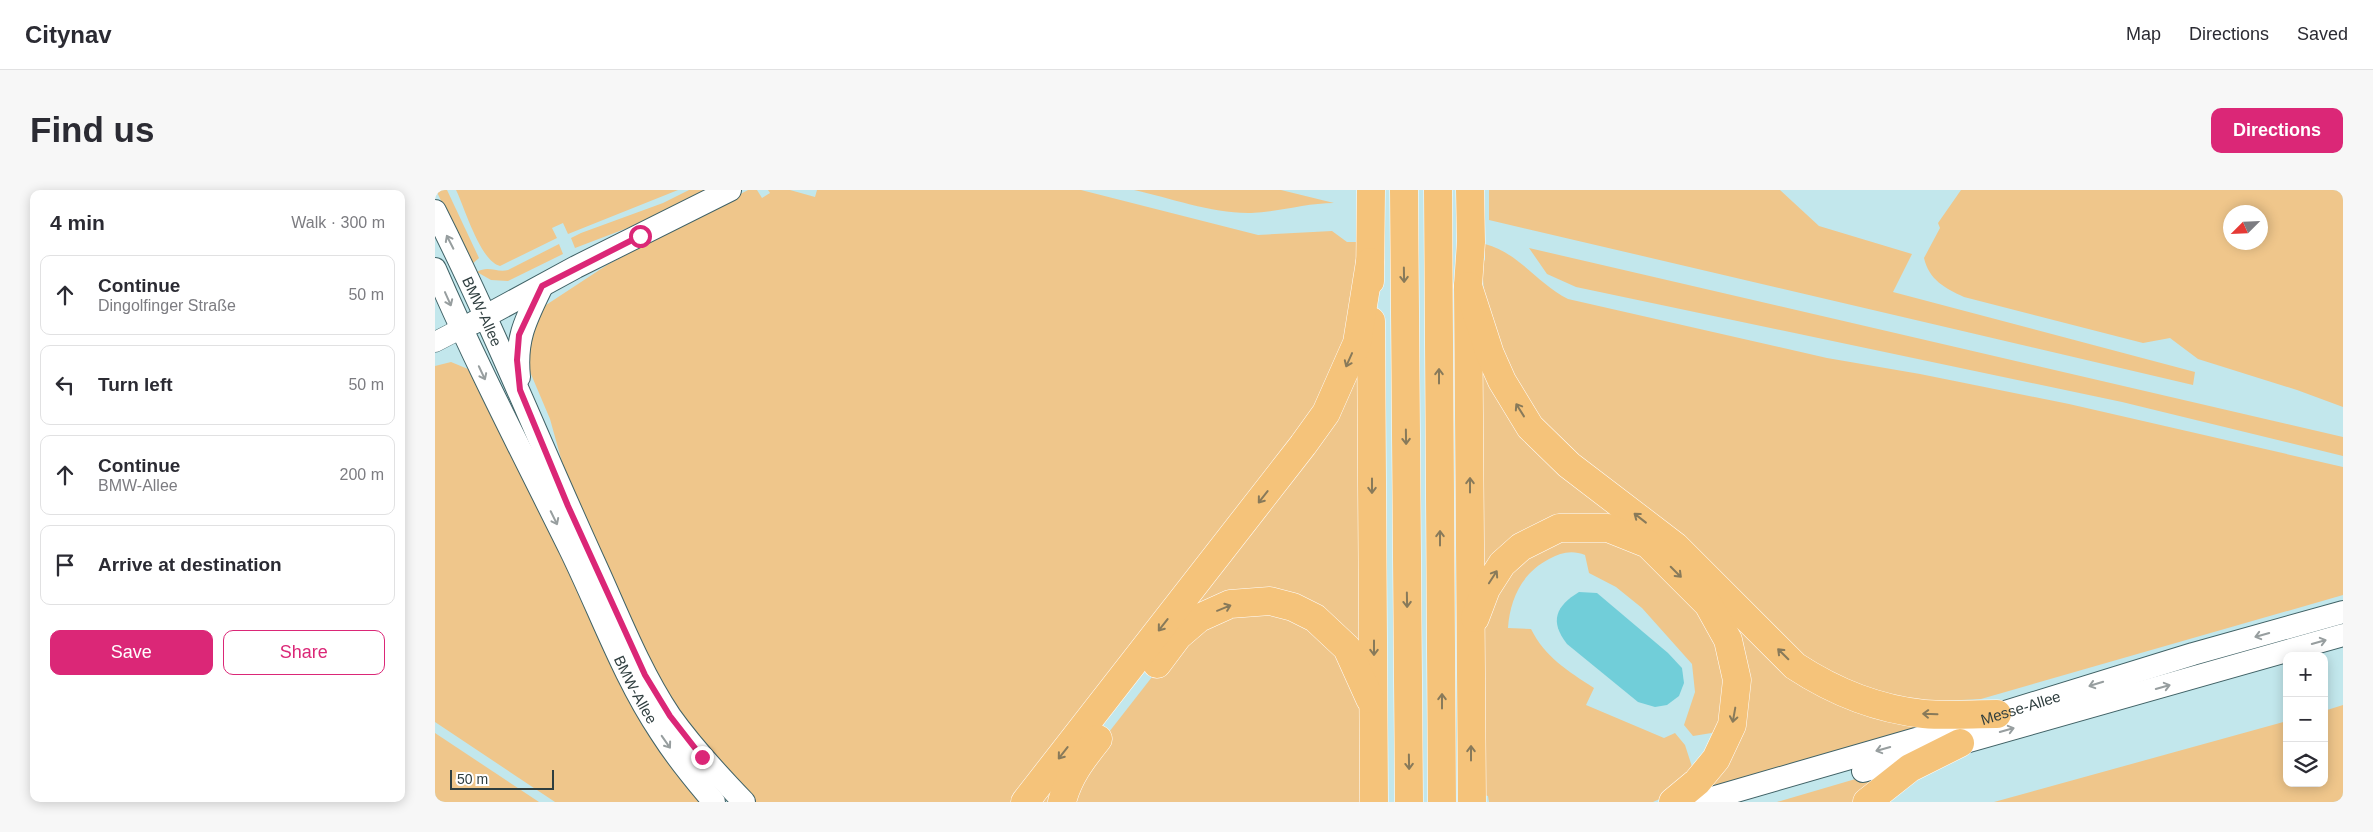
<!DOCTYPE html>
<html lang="en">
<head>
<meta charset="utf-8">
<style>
  :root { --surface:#fff; --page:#f7f7f7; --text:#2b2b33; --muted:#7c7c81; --line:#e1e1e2; --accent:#db2777 }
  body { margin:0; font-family:Helvetica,sans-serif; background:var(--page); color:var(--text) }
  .controls { position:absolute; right:15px; bottom:15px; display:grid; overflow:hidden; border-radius:10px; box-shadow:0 2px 12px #0003 }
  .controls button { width:45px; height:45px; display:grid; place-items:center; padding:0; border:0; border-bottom:1px solid var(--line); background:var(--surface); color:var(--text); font:25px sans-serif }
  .compass { position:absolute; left:1788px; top:15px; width:45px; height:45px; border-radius:50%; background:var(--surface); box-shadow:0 2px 12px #0003; rotate:246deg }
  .scale { position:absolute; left:15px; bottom:12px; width:104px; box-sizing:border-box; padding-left:5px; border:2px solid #2f3e3f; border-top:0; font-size:14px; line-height:18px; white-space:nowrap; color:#2f3e3f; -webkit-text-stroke:4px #fff; paint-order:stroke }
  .stop { position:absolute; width:15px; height:15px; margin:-11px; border:4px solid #db2777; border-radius:50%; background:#fff }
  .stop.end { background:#db2777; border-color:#fff; box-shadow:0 1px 5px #0008 }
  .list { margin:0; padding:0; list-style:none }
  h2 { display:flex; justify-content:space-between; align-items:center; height:65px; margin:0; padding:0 20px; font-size:21px }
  h2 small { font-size:16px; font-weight:400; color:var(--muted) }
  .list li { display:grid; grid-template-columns:32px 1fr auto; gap:15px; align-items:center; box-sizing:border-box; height:80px; margin:0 10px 10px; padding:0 10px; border:1px solid var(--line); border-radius:10px }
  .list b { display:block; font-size:19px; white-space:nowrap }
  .list p { margin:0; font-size:16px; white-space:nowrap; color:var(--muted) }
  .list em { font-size:16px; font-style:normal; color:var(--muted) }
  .actions { display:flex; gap:10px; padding:15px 20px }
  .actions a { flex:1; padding:11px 0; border:1px solid var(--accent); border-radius:10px; text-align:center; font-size:18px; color:var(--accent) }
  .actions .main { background:var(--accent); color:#fff }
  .icon { flex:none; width:28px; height:28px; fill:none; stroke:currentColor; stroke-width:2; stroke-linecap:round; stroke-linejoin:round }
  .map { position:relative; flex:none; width:1908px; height:612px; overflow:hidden; border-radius:10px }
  header { display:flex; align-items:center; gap:30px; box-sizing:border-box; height:70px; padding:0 25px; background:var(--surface); border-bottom:1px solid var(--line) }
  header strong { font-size:24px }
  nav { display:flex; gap:28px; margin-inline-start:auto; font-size:18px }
  .intro { display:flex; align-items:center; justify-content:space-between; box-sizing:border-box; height:120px; padding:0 30px }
  h1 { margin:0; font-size:35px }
  .button { padding:12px 22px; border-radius:10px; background:var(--accent); color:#fff; font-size:18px; font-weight:700 }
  main { display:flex; gap:30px; padding:0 30px }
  aside { flex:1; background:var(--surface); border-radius:10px; box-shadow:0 2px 12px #0003 }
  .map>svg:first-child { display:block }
</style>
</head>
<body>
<header>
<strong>Citynav</strong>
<nav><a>Map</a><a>Directions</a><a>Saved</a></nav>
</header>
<div class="intro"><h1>Find us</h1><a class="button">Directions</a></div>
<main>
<aside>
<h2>4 min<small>Walk · 300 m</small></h2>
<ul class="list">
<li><svg class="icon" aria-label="ahead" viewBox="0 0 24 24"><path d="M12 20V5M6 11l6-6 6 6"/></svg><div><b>Continue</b><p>Dingolfinger Straße</p></div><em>50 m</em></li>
<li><svg class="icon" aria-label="left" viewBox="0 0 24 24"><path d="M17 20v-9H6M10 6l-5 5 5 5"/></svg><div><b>Turn left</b></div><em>50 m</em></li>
<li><svg class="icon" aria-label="ahead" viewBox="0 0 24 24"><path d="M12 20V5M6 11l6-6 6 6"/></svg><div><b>Continue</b><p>BMW-Allee</p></div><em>200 m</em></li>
<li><svg class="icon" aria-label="arrive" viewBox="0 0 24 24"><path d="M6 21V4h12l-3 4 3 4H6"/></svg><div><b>Arrive at destination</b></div></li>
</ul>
<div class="actions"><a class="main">Save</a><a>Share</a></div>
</aside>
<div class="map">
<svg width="1908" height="612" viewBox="0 0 1908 612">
  <rect width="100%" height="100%" fill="#c2e7ec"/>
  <g fill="#efc68b" fill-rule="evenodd">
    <polygon points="1,0 12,0 44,68 36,75"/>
    <path d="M21,0H243L133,44L128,33L117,38L122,48L65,76C45,71 30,18 21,0Z"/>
    <polygon points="254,0 277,0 216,29 140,58 136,48 146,43 228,13"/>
    <polygon points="313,0 322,0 327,8 335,3 333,0 355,0 380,7 382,0 646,0 823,45 897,41 912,52 924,52 923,95 898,194 586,612 320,612 275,566 227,496 132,290 115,229 90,170 104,122 111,115 172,75"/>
    <path d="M699,0H846L899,13C871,13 844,22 816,23C779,24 735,8 699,0Z"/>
    <polygon points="1054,0 1345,0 1384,36 1477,64 1458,102 1760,182 1758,195 1054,30"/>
    <path d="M1526,0H1908V217L1862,200L1763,169L1735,148L1708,153L1529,107C1510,98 1494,90 1489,68L1505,38L1503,33ZM1796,22H1826V52H1796Z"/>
    <path d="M124,54L128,64L73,91L56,90L42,82C53,75 62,83 73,80Z"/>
    <path d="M1050,54C1084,63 1103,94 1133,109L1392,168L1485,184L1634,214L1908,277V405L1546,509L1487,512L1448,506L1389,483L1118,248L1077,192L1049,104L1047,72L1050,70Z"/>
    <polygon points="1094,58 1908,247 1908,266 1687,212 1141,97 1112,84"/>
    <polygon points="1044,150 1058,184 1338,465 1512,529 1255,608 1292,562 1286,420 1158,331 1049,392"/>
    <polygon points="926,153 931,481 835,406 731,451 638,571 620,612 600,612"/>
    <polygon points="16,172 33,179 39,189 267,612 120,612 0,532 0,176"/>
    <path d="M1159,342L1232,378L1292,461L1289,541L1258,546L1249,535L1260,502L1257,474L1207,418L1181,397L1154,383L1150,365C1138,360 1126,362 1114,369C1087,383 1075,409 1073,438L1096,439C1110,467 1133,481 1159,498L1151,515L1229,548L1240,543L1250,555L1260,586L1231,606L1218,612H1054L1053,606L1049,605L1048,446L1053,412L1096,359Z"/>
    <polygon points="820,417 894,446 926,509 927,612 632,612 649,574 742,455 757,441"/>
    <polygon points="1908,515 1908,612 1559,612 1852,531 1852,593 1889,593 1889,521"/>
    <polygon points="0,543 104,612 0,612"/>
    <polygon points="1458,578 1425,612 1342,612"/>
  </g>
  <path fill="#71ced9" d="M1144,402L1162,403L1233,463L1247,478L1249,493L1244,506L1232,515L1220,517L1203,512L1132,454C1114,431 1121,416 1144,402Z"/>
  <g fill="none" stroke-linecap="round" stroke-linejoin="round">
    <defs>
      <polyline id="tertiary" points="0,152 27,138"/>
      <g id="secondary">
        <path id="s1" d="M0,21C58,136 105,254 158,370C182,422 203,478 235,526C257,557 283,585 309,612"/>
        <path id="s2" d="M0,79C41,174 89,266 135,359C165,420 188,486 226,543C242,568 260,590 279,612"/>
        <polyline points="38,133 141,77 295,0"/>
        <path d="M84,187C80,149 91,129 107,96"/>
        <polyline points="1428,581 1908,445"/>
        <path id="s3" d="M1263,612L1512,540L1758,464L1908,422"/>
      </g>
      <g id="motorway">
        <polyline points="969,0 974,612"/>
        <polyline points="1003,0 1007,612"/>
        <polyline points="1035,0 1036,52 1033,96 1037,612"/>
        <polyline points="935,91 936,0"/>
        <path d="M1033,96L1055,164L1067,191L1095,237L1134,275L1240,356L1360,476C1398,501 1443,519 1489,524C1512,526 1538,524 1562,524"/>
        <polyline points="936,131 939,612"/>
        <polyline points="1040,428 1051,399 1067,374 1086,357 1124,338 1173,338 1213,354 1273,414 1293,450 1302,490 1297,535 1281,569 1262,592 1238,612"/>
        <polyline points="722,474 743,446 764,428 795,414 835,411 858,417 880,428 912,458 935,509"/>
        <polyline points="590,612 868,255 891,223 922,153 935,72"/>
        <path d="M627,612C633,587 647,569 663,549"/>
        <polyline points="1432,612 1475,578 1525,553"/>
      </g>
    </defs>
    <use href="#tertiary" stroke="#406266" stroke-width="21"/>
    <use href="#secondary" stroke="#406266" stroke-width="24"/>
    <use href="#motorway" stroke="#fff" stroke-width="29"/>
    <use href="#tertiary" stroke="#fff" stroke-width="20"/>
    <use href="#secondary" stroke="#fff" stroke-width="22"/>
    <use href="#motorway" stroke="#f5c37a" stroke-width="28"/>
  </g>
  <defs><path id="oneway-shaft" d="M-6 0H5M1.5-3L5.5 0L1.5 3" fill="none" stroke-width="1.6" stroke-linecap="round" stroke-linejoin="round" transform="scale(1.25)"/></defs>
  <g stroke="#979e9f">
    <use href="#oneway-shaft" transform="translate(15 52) rotate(-117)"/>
    <use href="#oneway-shaft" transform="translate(13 109) rotate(66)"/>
    <use href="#oneway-shaft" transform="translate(47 183) rotate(65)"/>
    <use href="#oneway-shaft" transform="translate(119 328) rotate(64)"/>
    <use href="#oneway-shaft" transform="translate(1827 445) rotate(164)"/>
    <use href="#oneway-shaft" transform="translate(1884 452) rotate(-16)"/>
    <use href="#oneway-shaft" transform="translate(1661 494) rotate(163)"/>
    <use href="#oneway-shaft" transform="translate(1728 497) rotate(-16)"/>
    <use href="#oneway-shaft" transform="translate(1572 540) rotate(-16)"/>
    <use href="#oneway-shaft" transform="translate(231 552) rotate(55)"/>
    <use href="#oneway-shaft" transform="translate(1448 559) rotate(164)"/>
  </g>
  <g stroke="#887a5a">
    <use href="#oneway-shaft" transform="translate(969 85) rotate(89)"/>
    <use href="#oneway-shaft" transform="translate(914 170) rotate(114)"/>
    <use href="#oneway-shaft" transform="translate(1004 186) rotate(-90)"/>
    <use href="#oneway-shaft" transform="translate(1085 220) rotate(-122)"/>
    <use href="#oneway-shaft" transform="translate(971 247) rotate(89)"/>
    <use href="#oneway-shaft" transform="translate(1035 295) rotate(-90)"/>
    <use href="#oneway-shaft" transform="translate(937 296) rotate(90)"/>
    <use href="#oneway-shaft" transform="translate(828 307) rotate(128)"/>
    <use href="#oneway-shaft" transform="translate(1205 328) rotate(-142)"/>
    <use href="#oneway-shaft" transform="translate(1005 348) rotate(-90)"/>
    <use href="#oneway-shaft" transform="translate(1241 382) rotate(45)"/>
    <use href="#oneway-shaft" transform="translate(1058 387) rotate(-57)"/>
    <use href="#oneway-shaft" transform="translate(972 410) rotate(89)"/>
    <use href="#oneway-shaft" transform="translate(789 418) rotate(-22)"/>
    <use href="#oneway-shaft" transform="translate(728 435) rotate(128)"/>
    <use href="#oneway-shaft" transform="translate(939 458) rotate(90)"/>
    <use href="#oneway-shaft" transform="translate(1348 464) rotate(-135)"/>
    <use href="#oneway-shaft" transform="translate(1007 511) rotate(-90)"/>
    <use href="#oneway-shaft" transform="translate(1495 524) rotate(-178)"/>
    <use href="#oneway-shaft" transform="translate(1299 525) rotate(100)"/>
    <use href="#oneway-shaft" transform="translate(628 563) rotate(128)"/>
    <use href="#oneway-shaft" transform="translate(1036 563) rotate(-90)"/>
    <use href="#oneway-shaft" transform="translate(974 572) rotate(89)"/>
  </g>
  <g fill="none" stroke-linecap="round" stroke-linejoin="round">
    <polyline stroke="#db2777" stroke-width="6" points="205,46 107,96 84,145 82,170 85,200 133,316 210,485 235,526 267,567"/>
  </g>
  <g text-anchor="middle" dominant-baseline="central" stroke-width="4" stroke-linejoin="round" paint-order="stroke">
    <g font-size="15" fill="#2f3e3f" stroke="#fff">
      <text stroke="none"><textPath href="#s1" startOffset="111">BMW-Allee</textPath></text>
      <text stroke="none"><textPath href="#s2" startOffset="466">BMW-Allee</textPath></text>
      <text stroke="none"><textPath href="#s3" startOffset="336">Messe-Allee</textPath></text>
    </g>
  </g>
</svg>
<div class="controls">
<button>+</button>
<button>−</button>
<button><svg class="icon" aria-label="layers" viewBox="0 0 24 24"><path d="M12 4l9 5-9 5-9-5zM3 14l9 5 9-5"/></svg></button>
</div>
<svg class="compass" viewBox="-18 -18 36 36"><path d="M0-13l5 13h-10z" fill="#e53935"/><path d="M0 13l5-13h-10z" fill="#7c7c81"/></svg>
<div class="scale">50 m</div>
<div class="stop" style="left:205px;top:46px"></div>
<div class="stop end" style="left:267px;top:567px"></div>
</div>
</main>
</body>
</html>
